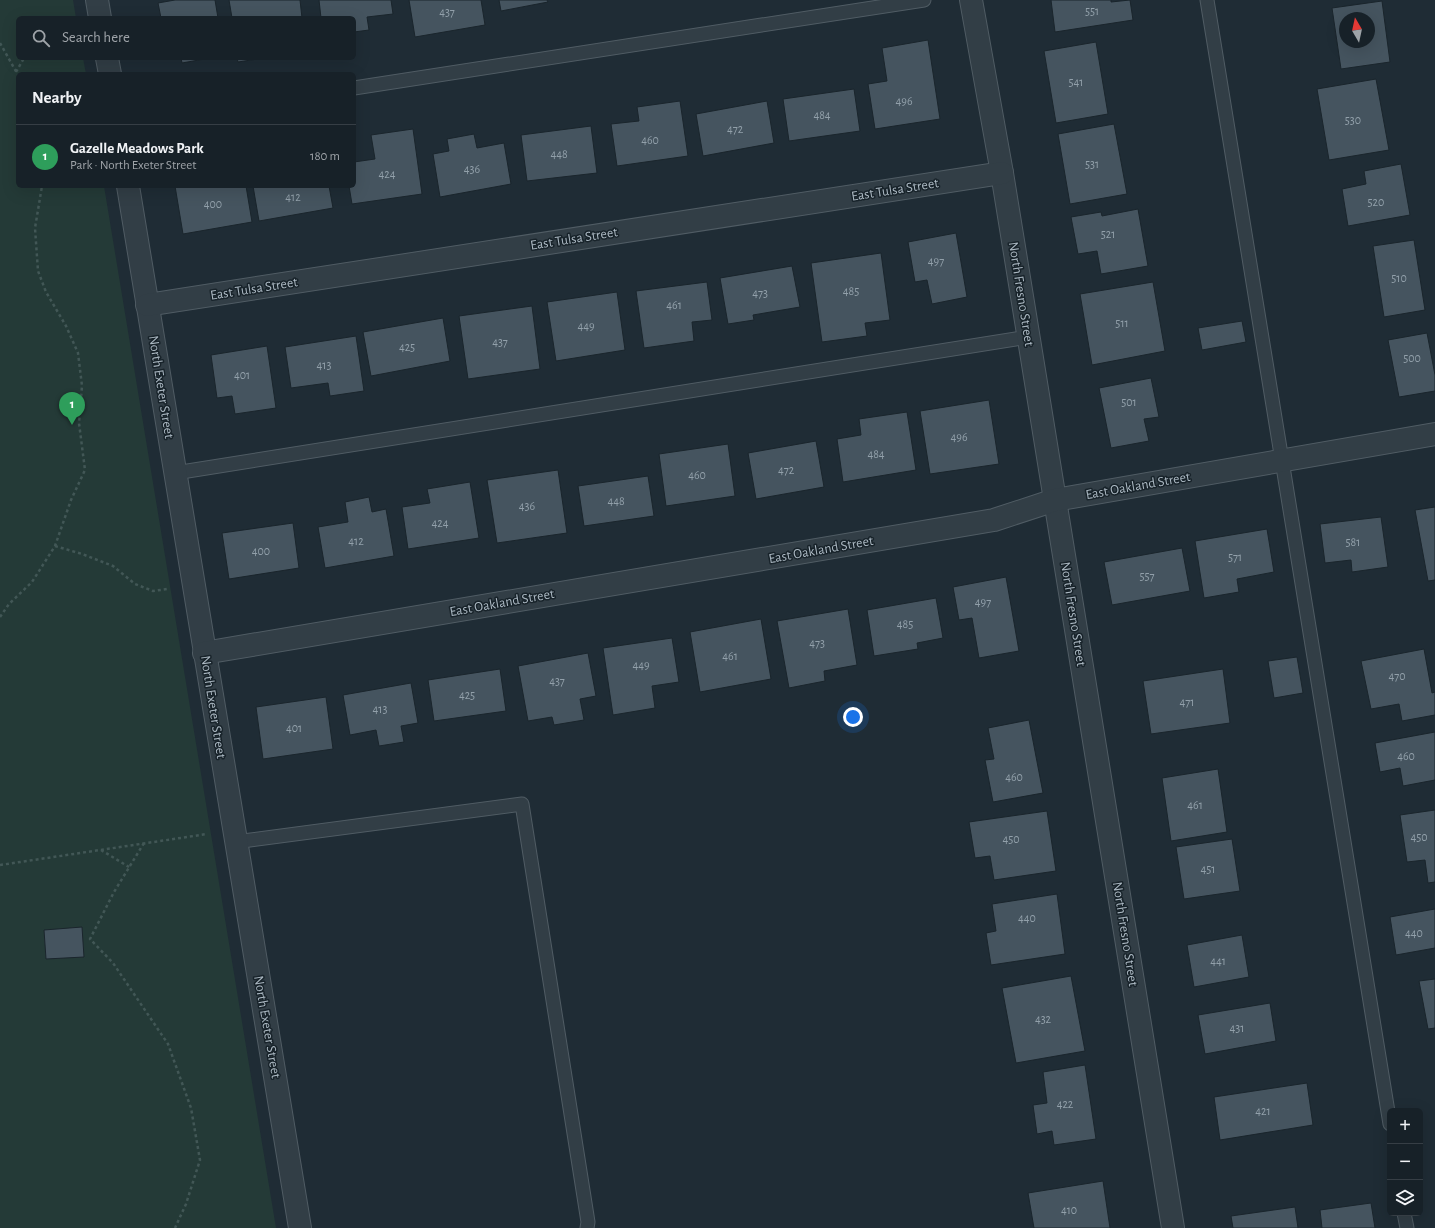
<!DOCTYPE html>
<html lang="en">
<head>
<meta charset="utf-8">
<style>
  :root { --surface:#172128; --page:#242e34; --text:#f1f3f6; --muted:#9ea3a8; --line:#363e45; --accent:#8bbbb9 }
  body { margin:0; font-family:"Alegreya Sans",sans-serif; background:var(--page); color:var(--text) }
  .controls { position:absolute; right:12px; bottom:12px; display:grid; overflow:hidden; border-radius:6px; box-shadow:0 4px 16px #0002 }
  .controls button { width:36px; height:36px; display:grid; place-items:center; padding:0; border:0; border-bottom:1px solid var(--line); background:var(--surface); color:var(--text); font:20px sans-serif }
  .compass { position:absolute; left:1339px; top:12px; width:36px; height:36px; border-radius:50%; background:var(--surface); box-shadow:0 4px 16px #0002; rotate:351deg }
  .you { position:absolute; left:853px; top:717px; width:14px; height:14px; margin:-10px; border:3px solid #fff; border-radius:50%; background:#1a73e8; box-shadow:0 0 0 6px #1a73e833 }
  .badge { display:grid; place-items:center; width:26px; height:26px; border-radius:50%; background:var(--accent); color:#fff; font-size:13px; font-weight:700 }
  .pin { position:absolute; translate:-50% -33px; filter:drop-shadow(0 1px 2px #0008) }
  .pin::after { content:''; position:absolute; top:21px; width:14px; height:12px; background:inherit; clip-path:polygon(0 0,100% 0,50% 100%) }
  .list { margin:0; padding:0; list-style:none }
  h2 { display:flex; justify-content:space-between; align-items:center; height:52px; margin:0; padding:0 16px; font-size:17px }
  h2 small { font-size:13px; font-weight:400; color:var(--muted) }
  .list li { display:grid; grid-template-columns:26px 1fr auto; gap:12px; align-items:center; box-sizing:border-box; height:64px; padding:0 16px; border-top:1px solid var(--line) }
  .list b { display:block; font-size:15px; white-space:nowrap }
  .list p { margin:0; font-size:13px; white-space:nowrap; color:var(--muted) }
  .list em { font-size:13px; font-style:normal; color:var(--muted) }
  .icon { flex:none; width:22px; height:22px; fill:none; stroke:currentColor; stroke-width:2; stroke-linecap:round; stroke-linejoin:round }
  .map { position:relative; flex:none; width:1435px; height:1228px; overflow:hidden }
  .search { position:absolute; background:var(--surface); box-shadow:0 4px 16px #0002; left:16px; top:16px; width:340px; height:44px; display:flex; align-items:center; gap:10px; box-sizing:border-box; padding:0 14px; border-radius:6px; color:var(--muted); font-size:15px }
  .panel { position:absolute; background:var(--surface); box-shadow:0 4px 16px #0002; left:16px; top:72px; width:340px; height:116px; border-radius:6px }
  .map>svg:first-child { display:block }
</style>
</head>
<body>
<div class="map">
<svg width="1435" height="1228" viewBox="0 0 1435 1228">
  <rect width="100%" height="100%" fill="#1f2c35"/>
  <polygon fill="#243a37" points="0,0 73,0 76,18 18,18 18,58 83,58 86,74 18,74 18,186 104,186 276,1228 0,1228"/>
  <g fill="#45545f" stroke="#1a252c" fill-rule="evenodd">
    <polygon points="175,0 215,0 218,18 161,18 158,3"/>
    <polygon points="229,0 300,0 302,18 232,18"/>
    <polygon points="319,0 391,0 393,14 367,17 369,30 354,32 354,18 321,18"/>
    <polygon points="409,0 481,0 485,25 415,37"/>
    <polygon points="499,0 547,0 548,2 501,11"/>
    <polygon points="1051,0 1111,0 1111,2 1130,0 1133,20 1055,32"/>
    <path d="M1382,1L1390,62L1341,69L1332,8ZM1345,18H1369V42H1345Z"/>
    <polygon points="928,40 940,119 875,129 868,84 887,81 882,48"/>
    <polygon points="1096,42 1108,114 1056,123 1044,51"/>
    <polygon points="181,58 210,58 182,63"/>
    <polygon points="237,58 264,58 238,62"/>
    <polygon points="1376,79 1389,150 1329,160 1317,89"/>
    <polygon points="854,89 860,131 789,141 783,99"/>
    <polygon points="680,101 688,156 617,166 611,124 639,121 637,107"/>
    <polygon points="767,101 774,143 703,156 696,114"/>
    <polygon points="1114,124 1127,194 1070,204 1058,134"/>
    <polygon points="591,126 597,173 527,181 521,135"/>
    <polygon points="413,129 422,194 352,204 349,186 354,186 354,162 375,159 371,135"/>
    <polygon points="474,134 477,148 504,143 511,184 440,197 433,154 449,151 447,139"/>
    <polygon points="1401,164 1410,215 1348,226 1342,189 1366,184 1364,171"/>
    <polygon points="175,186 246,186 252,222 183,234"/>
    <polygon points="253,186 329,186 333,208 259,221"/>
    <polygon points="1138,209 1148,266 1101,274 1097,251 1078,254 1071,217 1101,212 1102,216"/>
    <polygon points="956,233 967,297 932,304 927,280 915,282 908,242"/>
    <polygon points="1414,240 1425,310 1384,317 1373,246"/>
    <polygon points="881,253 890,320 865,323 867,336 822,342 811,263"/>
    <polygon points="792,266 800,307 753,315 754,320 728,324 720,278"/>
    <polygon points="707,282 712,320 692,322 694,341 644,348 636,291"/>
    <polygon points="1153,282 1165,351 1092,365 1080,294"/>
    <polygon points="617,292 625,350 556,361 547,302"/>
    <polygon points="532,306 540,369 468,379 459,316"/>
    <polygon points="443,318 450,361 371,376 363,332"/>
    <polygon points="1242,321 1246,342 1202,350 1198,328"/>
    <polygon points="1427,333 1435,375 1435,391 1399,397 1388,340"/>
    <polygon points="356,336 364,391 330,396 328,383 291,388 285,347"/>
    <polygon points="267,346 276,408 235,414 232,396 217,398 211,355"/>
    <polygon points="1151,378 1159,417 1144,419 1149,441 1111,448 1099,388"/>
    <polygon points="989,400 999,464 930,474 920,411"/>
    <polygon points="907,412 916,470 843,482 837,439 861,435 859,419"/>
    <polygon points="816,441 824,487 756,499 748,453"/>
    <polygon points="728,444 735,496 666,506 659,454"/>
    <polygon points="558,470 567,533 497,543 487,480"/>
    <polygon points="648,476 654,516 584,526 578,486"/>
    <polygon points="470,482 479,538 408,549 402,507 430,503 427,489"/>
    <polygon points="369,497 372,512 386,509 394,556 325,568 318,527 348,522 345,502"/>
    <polygon points="1435,507 1435,580 1428,581 1415,510"/>
    <polygon points="1381,517 1388,567 1352,572 1351,560 1325,563 1320,524"/>
    <polygon points="293,523 299,568 229,579 222,533"/>
    <polygon points="1267,529 1274,572 1237,579 1239,592 1204,598 1195,541"/>
    <polygon points="1182,548 1190,591 1112,605 1104,562"/>
    <polygon points="1006,577 1019,651 979,658 972,618 959,620 953,587"/>
    <polygon points="936,598 943,638 917,643 918,649 874,656 867,610"/>
    <polygon points="848,609 857,665 824,671 825,681 789,688 777,621"/>
    <polygon points="761,619 771,679 700,692 690,632"/>
    <polygon points="672,638 679,682 652,686 655,708 613,715 603,648"/>
    <polygon points="1424,649 1432,693 1435,692 1435,715 1402,721 1399,704 1371,709 1361,661"/>
    <polygon points="588,653 596,696 580,699 584,720 554,725 552,717 528,721 518,666"/>
    <polygon points="1297,657 1303,693 1274,698 1268,661"/>
    <polygon points="500,669 506,711 434,721 428,680"/>
    <polygon points="1223,669 1230,723 1151,734 1143,681"/>
    <polygon points="411,683 418,723 401,726 404,742 379,746 376,730 350,735 343,695"/>
    <polygon points="326,697 333,749 263,759 256,707"/>
    <polygon points="1029,720 1043,793 993,802 985,760 994,759 988,728"/>
    <polygon points="1435,732 1435,780 1403,786 1400,768 1380,772 1375,743"/>
    <polygon points="1218,769 1227,832 1171,841 1162,778"/>
    <polygon points="1435,810 1435,882 1428,883 1425,860 1407,862 1400,815"/>
    <polygon points="1047,811 1056,871 994,880 990,856 975,858 969,822"/>
    <polygon points="1232,839 1240,891 1184,899 1176,847"/>
    <polygon points="1057,894 1065,954 991,965 986,933 996,931 992,904"/>
    <polygon points="1435,909 1435,948 1396,955 1390,917"/>
    <polygon points="82,927 84,957 46,959 44,930"/>
    <polygon points="1242,935 1249,977 1194,987 1187,945"/>
    <polygon points="1071,976 1085,1051 1016,1063 1002,988"/>
    <polygon points="1435,979 1435,1028 1428,1029 1419,981"/>
    <polygon points="1270,1003 1276,1041 1205,1054 1198,1015"/>
    <polygon points="1085,1065 1096,1139 1054,1145 1052,1131 1037,1134 1033,1105 1047,1103 1043,1072"/>
    <polygon points="1307,1083 1313,1125 1220,1140 1214,1097"/>
    <polygon points="1103,1181 1110,1228 1034,1228 1028,1193"/>
    <polygon points="1371,1203 1375,1228 1322,1228 1320,1210"/>
    <polygon points="1295,1207 1298,1228 1233,1228 1231,1216"/>
  </g>
  <g fill="none" stroke-linecap="round" stroke-linejoin="round">
    <defs>
      <g id="lane">
        <polyline points="1207,0 1390,1124"/>
        <polyline points="354,88 924,0"/>
        <polyline points="175,473 1028,337"/>
        <polyline points="235,842 522,804 588,1222 587,1228"/>
        <polyline points="1404,1213 1407,1228"/>
      </g>
      <g id="street">
        <polyline points="97,0 100,18"/>
        <polyline points="971,0 1002,173 1173,1228"/>
        <polyline points="107,58 110,74"/>
        <polyline points="128,186 300,1228"/>
        <polyline points="147,305 1002,173"/>
        <polyline points="204,653 994,520 1055,500 1435,434"/>
      </g>
    </defs>
    <use href="#lane" stroke="#505c64" stroke-width="15"/>
    <use href="#street" stroke="#505c64" stroke-width="24"/>
    <g stroke="#425756" stroke-width="2.5" stroke-dasharray="3 3" stroke-linecap="butt">
      <polyline points="0,43 18,75"/>
      <polyline points="16,72 24,58"/>
      <polyline points="55,546 82,554 113,566 135,584 153,591 167,589"/>
      <polyline points="0,617 9,604 32,582 55,546 71,500 85,470 79,423 82,386 78,353 66,326 46,292 38,271 35,228 42,186"/>
      <polyline points="144,843 114,892 90,939 113,963 168,1044 191,1108 200,1160 186,1204 175,1228"/>
      <polyline points="101,850 129,867"/>
      <polyline points="0,865 207,834"/>
    </g>
    <use href="#lane" stroke="#323e46" stroke-width="13"/>
    <use href="#street" stroke="#323e46" stroke-width="22"/>
  </g>
  <g text-anchor="middle" dominant-baseline="central" stroke-width="3" stroke-linejoin="round" paint-order="stroke">
    <g font-size="12" fill="#92a0aa">
      <text x="1092" y="11">551</text>
      <text x="447" y="12">437</text>
      <text x="1076" y="82">541</text>
      <text x="904" y="101">496</text>
      <text x="822" y="115">484</text>
      <text x="1353" y="120">530</text>
      <text x="735" y="129">472</text>
      <text x="650" y="140">460</text>
      <text x="559" y="154">448</text>
      <text x="1092" y="164">531</text>
      <text x="472" y="169">436</text>
      <text x="387" y="174">424</text>
      <text x="293" y="197">412</text>
      <text x="1376" y="202">520</text>
      <text x="213" y="204">400</text>
      <text x="1108" y="234">521</text>
      <text x="936" y="261">497</text>
      <text x="1399" y="278">510</text>
      <text x="851" y="291">485</text>
      <text x="760" y="293">473</text>
      <text x="674" y="305">461</text>
      <text x="1122" y="323">511</text>
      <text x="586" y="326">449</text>
      <text x="500" y="342">437</text>
      <text x="407" y="347">425</text>
      <text x="1412" y="358">500</text>
      <text x="324" y="365">413</text>
      <text x="242" y="375">401</text>
      <text x="1129" y="402">501</text>
      <text x="959" y="437">496</text>
      <text x="876" y="454">484</text>
      <text x="786" y="470">472</text>
      <text x="697" y="475">460</text>
      <text x="616" y="501">448</text>
      <text x="527" y="506">436</text>
      <text x="440" y="523">424</text>
      <text x="356" y="541">412</text>
      <text x="1353" y="542">581</text>
      <text x="261" y="551">400</text>
      <text x="1235" y="557">571</text>
      <text x="1147" y="576">557</text>
      <text x="983" y="602">497</text>
      <text x="905" y="624">485</text>
      <text x="817" y="643">473</text>
      <text x="730" y="656">461</text>
      <text x="641" y="665">449</text>
      <text x="1397" y="676">470</text>
      <text x="557" y="681">437</text>
      <text x="467" y="695">425</text>
      <text x="1187" y="702">471</text>
      <text x="380" y="709">413</text>
      <text x="294" y="728">401</text>
      <text x="1406" y="756">460</text>
      <text x="1014" y="777">460</text>
      <text x="1195" y="805">461</text>
      <text x="1419" y="837">450</text>
      <text x="1011" y="839">450</text>
      <text x="1208" y="869">451</text>
      <text x="1027" y="918">440</text>
      <text x="1414" y="933">440</text>
      <text x="1218" y="961">441</text>
      <text x="1043" y="1019">432</text>
      <text x="1237" y="1028">431</text>
      <text x="1065" y="1104">422</text>
      <text x="1263" y="1111">421</text>
      <text x="1069" y="1210">410</text>
    </g>
    <g font-size="14" fill="#acb9c3" stroke="#18232a">
      <text transform="translate(895 190) rotate(-9)">East Tulsa Street</text>
      <text transform="translate(574 239) rotate(-9)">East Tulsa Street</text>
      <text transform="translate(254 289) rotate(-9)">East Tulsa Street</text>
      <text transform="translate(1021 294) rotate(81)">North Fresno Street</text>
      <text transform="translate(161 387) rotate(81)">North Exeter Street</text>
      <text transform="translate(1138 486) rotate(-10)">East Oakland Street</text>
      <text transform="translate(821 550) rotate(-10)">East Oakland Street</text>
      <text transform="translate(502 603) rotate(-10)">East Oakland Street</text>
      <text transform="translate(1073 614) rotate(81)">North Fresno Street</text>
      <text transform="translate(213 707) rotate(81)">North Exeter Street</text>
      <text transform="translate(1125 934) rotate(81)">North Fresno Street</text>
      <text transform="translate(267 1027) rotate(80)">North Exeter Street</text>
    </g>
  </g>
</svg>
<div class="controls">
<button>+</button>
<button>−</button>
<button><svg class="icon" aria-label="layers" viewBox="0 0 24 24"><path d="M12 4l9 5-9 5-9-5zM3 14l9 5 9-5"/></svg></button>
</div>
<svg class="compass" viewBox="-18 -18 36 36"><path d="M0-13l5 13h-10z" fill="#e53935"/><path d="M0 13l5-13h-10z" fill="#9ea3a8"/></svg>
<div class="you"></div>
<div class="pin badge" style="left:72px;top:425px;background:#2e9e5b">1</div>
<div class="search"><svg class="icon" aria-label="search" viewBox="0 0 24 24"><circle cx="10" cy="10" r="6"/><path d="M15 15l6 6"/></svg>Search here</div>
<section class="panel">
<h2>Nearby<small></small></h2>
<ul class="list">
<li><span class="badge" style="background:#2e9e5b">1</span><div><b>Gazelle Meadows Park</b><p>Park · North Exeter Street</p></div><em>180 m</em></li>
</ul>
</section>
</div>
</body>
</html>
